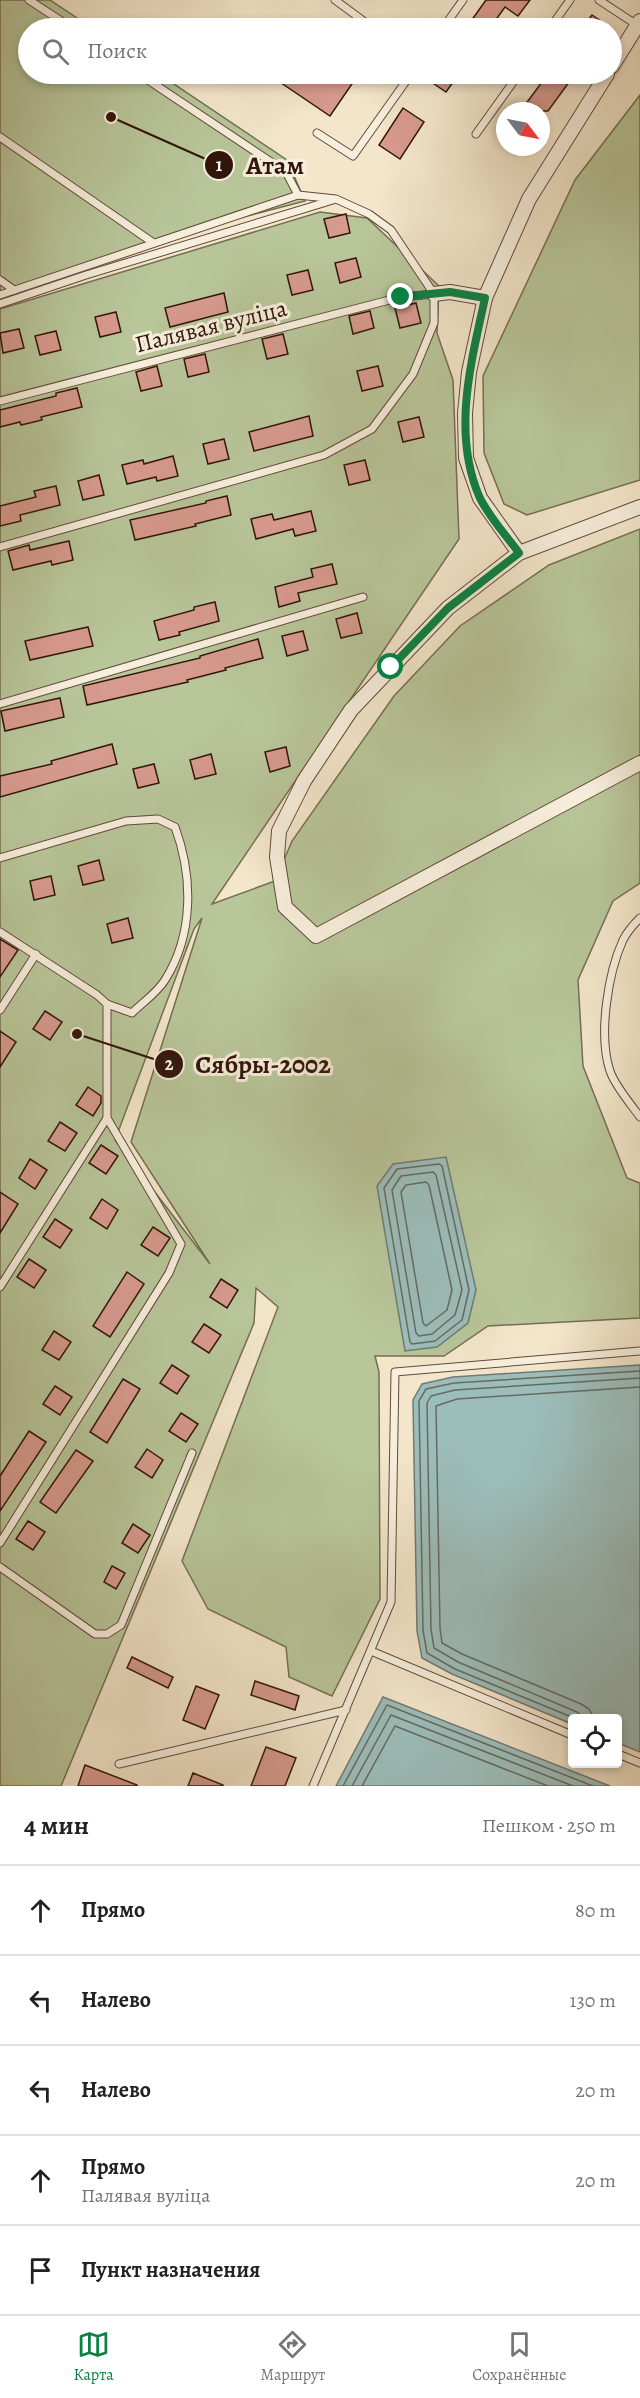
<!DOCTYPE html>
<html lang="ru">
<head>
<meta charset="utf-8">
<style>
  :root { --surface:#fff; --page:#f2f2f2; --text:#202124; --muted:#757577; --line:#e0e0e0; --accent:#0b8043 }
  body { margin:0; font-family:Alegreya,serif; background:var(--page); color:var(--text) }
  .controls { position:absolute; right:18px; bottom:18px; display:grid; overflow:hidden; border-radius:6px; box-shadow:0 3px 9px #0003 }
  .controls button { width:54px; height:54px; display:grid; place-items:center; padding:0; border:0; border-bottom:2px solid var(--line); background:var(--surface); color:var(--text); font:30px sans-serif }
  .compass { position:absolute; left:496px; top:102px; width:54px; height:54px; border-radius:50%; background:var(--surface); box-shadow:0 3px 9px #0003; rotate:122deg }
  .stop { position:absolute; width:18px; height:18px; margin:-14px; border:4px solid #0b8043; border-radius:50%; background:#fff }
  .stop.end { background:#0b8043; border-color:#fff; box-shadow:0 2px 6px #0008 }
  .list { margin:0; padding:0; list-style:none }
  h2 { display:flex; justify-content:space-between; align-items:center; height:78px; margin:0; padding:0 24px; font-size:26px }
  h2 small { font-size:20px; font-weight:400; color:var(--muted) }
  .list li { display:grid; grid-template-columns:39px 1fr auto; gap:18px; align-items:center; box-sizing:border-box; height:90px; padding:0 24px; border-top:2px solid var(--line) }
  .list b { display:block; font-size:22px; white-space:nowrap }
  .list p { margin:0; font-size:20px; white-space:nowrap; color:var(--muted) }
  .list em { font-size:20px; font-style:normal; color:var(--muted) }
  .icon { flex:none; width:33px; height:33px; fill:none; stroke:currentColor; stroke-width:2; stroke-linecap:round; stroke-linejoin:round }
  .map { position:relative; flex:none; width:640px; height:1786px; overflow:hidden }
  .search { position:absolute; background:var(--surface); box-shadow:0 3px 9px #0003; left:18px; right:18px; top:18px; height:66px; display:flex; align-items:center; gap:15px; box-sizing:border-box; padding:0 21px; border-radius:33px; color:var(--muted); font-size:22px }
  .sheet { height:528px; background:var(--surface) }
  nav { display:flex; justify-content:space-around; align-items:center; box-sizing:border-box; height:84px; border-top:2px solid var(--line); background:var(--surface); font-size:16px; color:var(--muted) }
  nav a { display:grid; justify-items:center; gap:3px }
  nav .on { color:var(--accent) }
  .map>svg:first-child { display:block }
</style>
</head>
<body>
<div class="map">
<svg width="640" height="1786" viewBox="0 0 640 1786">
  <rect width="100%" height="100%" fill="#f3e6cb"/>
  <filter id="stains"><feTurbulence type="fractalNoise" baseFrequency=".00333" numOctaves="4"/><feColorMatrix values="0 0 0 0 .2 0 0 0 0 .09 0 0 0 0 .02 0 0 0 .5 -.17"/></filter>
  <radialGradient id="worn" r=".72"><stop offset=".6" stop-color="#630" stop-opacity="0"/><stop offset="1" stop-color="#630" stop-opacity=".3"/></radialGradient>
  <g fill="#b8c69a" stroke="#756e52" stroke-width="1.5" fill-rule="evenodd">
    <polygon points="0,0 50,0 92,28 28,28 28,74 159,74 287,160 305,201 163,238 0,295"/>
    <polygon points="640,95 640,480 527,515 504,504 484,453 483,376 575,180"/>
    <path d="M320,212L367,218L439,286L437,333L453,380L459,539L212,904L275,881L292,841L394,696L460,626L549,565L640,529V883L613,901L578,980L583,1066L627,1178L640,1183V1318L488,1326L444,1356H375L379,1372L380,1599L332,1696L289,1677L286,1647L208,1609L182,1561L278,1307L256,1288L254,1323L61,1786H0V309ZM202,918L131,1142L210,1264L115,1140L194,929Z"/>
  </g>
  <g fill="#9cbebb" stroke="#727a74" stroke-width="1.5">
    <polygon points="446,1157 476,1290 468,1323 437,1347 405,1351 377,1186 393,1164"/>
    <polygon points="640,1365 640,1752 618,1743 618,1718 572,1718 572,1724 452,1674 422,1658 417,1631 413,1400 422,1384 453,1377"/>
    <polygon points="383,1697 610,1786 336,1786"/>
  </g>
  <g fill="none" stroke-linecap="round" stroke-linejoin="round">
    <g stroke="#676a62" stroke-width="1.5">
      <polygon points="439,1164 442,1166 469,1290 462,1320 435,1341 412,1344 410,1342 384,1188 397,1169"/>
      <polygon points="433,1172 436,1175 462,1290 455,1315 432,1334 419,1336 416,1333 392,1190 401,1176"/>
      <polygon points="426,1182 429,1185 452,1290 447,1310 426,1326 423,1323 401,1192 406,1185"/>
      <polyline points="574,1718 455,1669 427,1653 423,1630 419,1401 426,1389 454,1383 640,1371"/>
      <polyline points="584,1718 577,1712 458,1662 434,1648 431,1629 427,1403 431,1396 455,1390 640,1378"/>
      <polyline points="594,1718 589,1709 581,1704 462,1654 442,1643 440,1628 436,1406 457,1399 640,1387"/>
      <polyline points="343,1786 387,1705 593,1786"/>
      <polyline points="352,1786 391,1715 573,1786"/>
      <polyline points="362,1786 395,1726 548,1786"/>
    </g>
  </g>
  <g fill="#d79a8e" stroke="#32150a" stroke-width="1.5">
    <polygon points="486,0 530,0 518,16 505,7 490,28 466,28"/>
    <polygon points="592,15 611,28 582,28"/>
    <polygon points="268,74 349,74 356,78 330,116"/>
    <polygon points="435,74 459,74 446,92 430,81"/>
    <polygon points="548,74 575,74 548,111 532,111 525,105"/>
    <polygon points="403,108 424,122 400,159 379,145"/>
    <polygon points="346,214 350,233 329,238 324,219"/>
    <polygon points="356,258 361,277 340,283 335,263"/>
    <polygon points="308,270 313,290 292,295 287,275"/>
    <polygon points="224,293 228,312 170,327 165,308"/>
    <polygon points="416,303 421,323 400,328 395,308"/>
    <polygon points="370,311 374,328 353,334 349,316"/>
    <polygon points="116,312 121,332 100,337 95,317"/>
    <polygon points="19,329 24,348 3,353 0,333"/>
    <polygon points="56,331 61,350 40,355 35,336"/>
    <polygon points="283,334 288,354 267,359 262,339"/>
    <polygon points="205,354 209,372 188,377 184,359"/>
    <polygon points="157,366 162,386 141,391 136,372"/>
    <polygon points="378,366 383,386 362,391 357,371"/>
    <polygon points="77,388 82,407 41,417 42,420 21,425 20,422 0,427 0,410 56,396 56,393"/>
    <polygon points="309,416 313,436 254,451 249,432"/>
    <polygon points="419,417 424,437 403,442 398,422"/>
    <polygon points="224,439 229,459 208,464 203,444"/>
    <polygon points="173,456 178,476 157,481 156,477 127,484 122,465 143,460 144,464"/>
    <polygon points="365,460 370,480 349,485 344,465"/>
    <polygon points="99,475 104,495 83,500 78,481"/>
    <polygon points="56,486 60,505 20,515 21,521 0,526 0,506 36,497 34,491"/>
    <polygon points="227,496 231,515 195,524 196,526 135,540 130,520 206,503 206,501"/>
    <polygon points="311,511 316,531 295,536 293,529 256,539 251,519 272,514 274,520"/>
    <polygon points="69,541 73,560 52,565 51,561 13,570 8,551 29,545 30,550"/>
    <polygon points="332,564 337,584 298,593 300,601 279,607 275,587 313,577 311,569"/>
    <polygon points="215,602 219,621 179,632 180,635 159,640 154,621 194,610 194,607"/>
    <polygon points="357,613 362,633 341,638 336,619"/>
    <polygon points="88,627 93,646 30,660 25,641"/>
    <polygon points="303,631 308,650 287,656 282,636"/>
    <polygon points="258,639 263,658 225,668 226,670 187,680 188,682 87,705 83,686 200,658 200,656"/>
    <polygon points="60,698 64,717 5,731 1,711"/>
    <polygon points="112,744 117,764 0,797 0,776 52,764 51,761"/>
    <polygon points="286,747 290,766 270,772 265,752"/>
    <polygon points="211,754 216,774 195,779 190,760"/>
    <polygon points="154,764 159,783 138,788 133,769"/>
    <polygon points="99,860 104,880 83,885 78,866"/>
    <polygon points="51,876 55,895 34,900 30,881"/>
    <polygon points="128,918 133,938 112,943 107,924"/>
    <polygon points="0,939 18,950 0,977"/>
    <polygon points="45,1011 62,1022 50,1040 33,1029"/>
    <polygon points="0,1031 16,1042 0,1067"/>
    <polygon points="88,1087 101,1096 101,1103 93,1116 76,1105"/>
    <polygon points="60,1122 77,1133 65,1151 48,1141"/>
    <polygon points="101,1145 118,1156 106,1174 89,1163"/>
    <polygon points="30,1159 47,1170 35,1189 19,1178"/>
    <polygon points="0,1192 18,1204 0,1233"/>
    <polygon points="102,1199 118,1210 107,1229 90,1218"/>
    <polygon points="55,1219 72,1230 60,1248 43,1237"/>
    <polygon points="153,1227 170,1238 158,1256 141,1245"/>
    <polygon points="29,1259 46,1270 34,1288 17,1277"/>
    <polygon points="127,1272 144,1284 110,1337 93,1326"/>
    <polygon points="221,1279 238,1290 227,1308 210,1297"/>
    <polygon points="204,1324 221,1335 209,1353 192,1342"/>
    <polygon points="54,1331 71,1342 59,1360 42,1350"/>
    <polygon points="172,1365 189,1376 177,1394 160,1383"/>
    <polygon points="123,1379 140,1389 107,1443 90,1432"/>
    <polygon points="55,1386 72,1397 60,1415 43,1404"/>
    <polygon points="181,1413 198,1424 186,1442 169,1431"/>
    <polygon points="29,1431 46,1442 0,1511 0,1476"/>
    <polygon points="147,1449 163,1460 152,1478 135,1467"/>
    <polygon points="76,1450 93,1461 56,1513 40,1502"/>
    <polygon points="28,1521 45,1532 33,1550 16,1539"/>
    <polygon points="133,1524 150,1535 138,1553 122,1543"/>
    <polygon points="112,1566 125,1573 116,1589 104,1582"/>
    <polygon points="132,1657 173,1677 168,1688 127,1668"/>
    <polygon points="255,1681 299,1696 295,1710 251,1695"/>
    <polygon points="196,1686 219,1695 205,1729 183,1720"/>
    <polygon points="266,1747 296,1758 285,1786 251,1786"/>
    <polygon points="85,1765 137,1785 137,1786 78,1786"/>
    <polygon points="193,1773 223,1785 223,1786 188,1786"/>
  </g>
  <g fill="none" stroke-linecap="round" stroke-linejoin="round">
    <defs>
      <g id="lane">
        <polyline points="29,0 72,28"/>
        <polyline points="335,0 373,28"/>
        <polyline points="599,0 637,25"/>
        <polyline points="443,28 463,0"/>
        <polyline points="550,28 570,0"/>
        <polyline points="317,133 353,156 411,74"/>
        <polyline points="476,134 519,74"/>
        <polyline points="0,137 152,242"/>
        <polyline points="0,280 14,290"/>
        <polyline points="0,295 298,195"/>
        <polyline points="0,304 86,275 333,200"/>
        <polyline points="0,401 401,297 434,294"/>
        <polyline points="0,547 324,455 372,429 413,374 434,323 434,294 391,230 369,214 336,199 298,195 286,172 139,74"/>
        <polyline points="0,704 363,597"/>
        <path d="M0,858L126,821L158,819L175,827C193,876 194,934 165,980C157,993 142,1003 132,1013L107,1004"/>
        <path d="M640,918C634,924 627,932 623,940C608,973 598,1035 610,1071C615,1086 630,1103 640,1117"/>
        <polyline points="0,932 97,995 107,1004 107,1118 181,1244 169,1273 0,1543"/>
        <polyline points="0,1010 36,954"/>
        <polyline points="0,1287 107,1118"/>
        <polyline points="0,1567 95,1634 107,1634 121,1625 192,1453"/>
        <polyline points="371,1651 572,1735"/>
        <polyline points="618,1754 640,1763"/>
        <polyline points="119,1764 346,1710"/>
        <polyline points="313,1786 391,1602 395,1372 640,1351"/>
      </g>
      <g id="street">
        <polyline points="612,66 640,21"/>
        <polyline points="434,294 450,292 485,298"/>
        <polyline points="640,507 519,553 448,608 351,710 304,781 279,831 277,857 285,907 316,936 640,763"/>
        <polyline points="519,553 480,498 466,458 465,413 469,372 485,298 529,199 607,74"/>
      </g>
    </defs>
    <use href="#lane" stroke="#62493a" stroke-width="9"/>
    <use href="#street" stroke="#62493a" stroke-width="16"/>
    <use href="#lane" stroke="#f7efdd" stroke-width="7"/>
    <use href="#street" stroke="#f7efdd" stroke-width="14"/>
  </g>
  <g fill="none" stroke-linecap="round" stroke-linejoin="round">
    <path stroke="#0b8043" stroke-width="8" d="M391,667L448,608L519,553C506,535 488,516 479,496C452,432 471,363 485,298L450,292L401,297"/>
  </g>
  <g text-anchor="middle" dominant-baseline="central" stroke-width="6" stroke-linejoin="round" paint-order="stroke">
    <g font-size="24" fill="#32150a" stroke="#f7efdd">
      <text transform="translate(211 326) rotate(-14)">Палявая вуліца</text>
    </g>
  </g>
  <path fill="none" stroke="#32150a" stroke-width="2" d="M111 117L219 165M77 1034L169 1064"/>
  <g fill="#32150a" stroke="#f7efdd" stroke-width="2">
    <circle cx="111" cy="117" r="6"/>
    <circle cx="77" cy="1034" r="6"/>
    <circle cx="219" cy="165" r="15"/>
    <circle cx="169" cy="1064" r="15"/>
  </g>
  <g font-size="18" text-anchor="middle" font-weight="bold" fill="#fff">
    <text x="219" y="171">1</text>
    <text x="169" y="1070">2</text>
  </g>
  <g font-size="26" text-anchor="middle" font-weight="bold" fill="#32150a" stroke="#f7efdd" stroke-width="6" stroke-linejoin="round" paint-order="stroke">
    <text x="275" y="174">Атам</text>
    <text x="263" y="1073">Сябры-2002</text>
  </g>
  <rect width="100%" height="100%" filter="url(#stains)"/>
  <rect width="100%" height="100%" fill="url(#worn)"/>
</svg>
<div class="controls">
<button><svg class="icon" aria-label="locate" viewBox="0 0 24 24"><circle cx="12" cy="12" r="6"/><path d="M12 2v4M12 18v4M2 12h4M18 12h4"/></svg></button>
</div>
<svg class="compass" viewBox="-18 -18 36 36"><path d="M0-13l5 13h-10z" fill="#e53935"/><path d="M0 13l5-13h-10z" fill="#757577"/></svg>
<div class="stop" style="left:391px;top:667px"></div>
<div class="stop end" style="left:401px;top:297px"></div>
<div class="search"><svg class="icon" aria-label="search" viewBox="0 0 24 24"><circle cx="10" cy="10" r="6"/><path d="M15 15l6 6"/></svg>Поиск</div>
</div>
<section class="sheet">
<h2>4 мин<small>Пешком · 250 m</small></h2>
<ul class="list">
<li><svg class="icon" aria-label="ahead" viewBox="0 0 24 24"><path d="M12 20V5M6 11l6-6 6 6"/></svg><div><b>Прямо</b></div><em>80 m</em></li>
<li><svg class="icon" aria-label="left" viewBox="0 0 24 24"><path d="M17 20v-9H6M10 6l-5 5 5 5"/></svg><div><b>Налево</b></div><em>130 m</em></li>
<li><svg class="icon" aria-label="left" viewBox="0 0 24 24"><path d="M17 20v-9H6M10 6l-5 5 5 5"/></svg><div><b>Налево</b></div><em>20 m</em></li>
<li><svg class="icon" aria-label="ahead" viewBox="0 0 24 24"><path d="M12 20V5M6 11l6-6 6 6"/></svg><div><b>Прямо</b><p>Палявая вуліца</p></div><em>20 m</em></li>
<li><svg class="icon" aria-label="arrive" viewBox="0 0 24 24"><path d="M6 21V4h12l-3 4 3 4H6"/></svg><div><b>Пункт назначения</b></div></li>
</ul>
</section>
<nav>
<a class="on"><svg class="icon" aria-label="map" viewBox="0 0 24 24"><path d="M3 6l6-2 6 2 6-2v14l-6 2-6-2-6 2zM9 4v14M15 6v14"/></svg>Карта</a>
<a><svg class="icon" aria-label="directions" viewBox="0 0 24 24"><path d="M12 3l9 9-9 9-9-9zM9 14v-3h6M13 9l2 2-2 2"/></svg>Маршрут</a>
<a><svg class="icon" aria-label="saved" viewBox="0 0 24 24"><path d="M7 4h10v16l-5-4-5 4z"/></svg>Сохранённые</a>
</nav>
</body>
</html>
